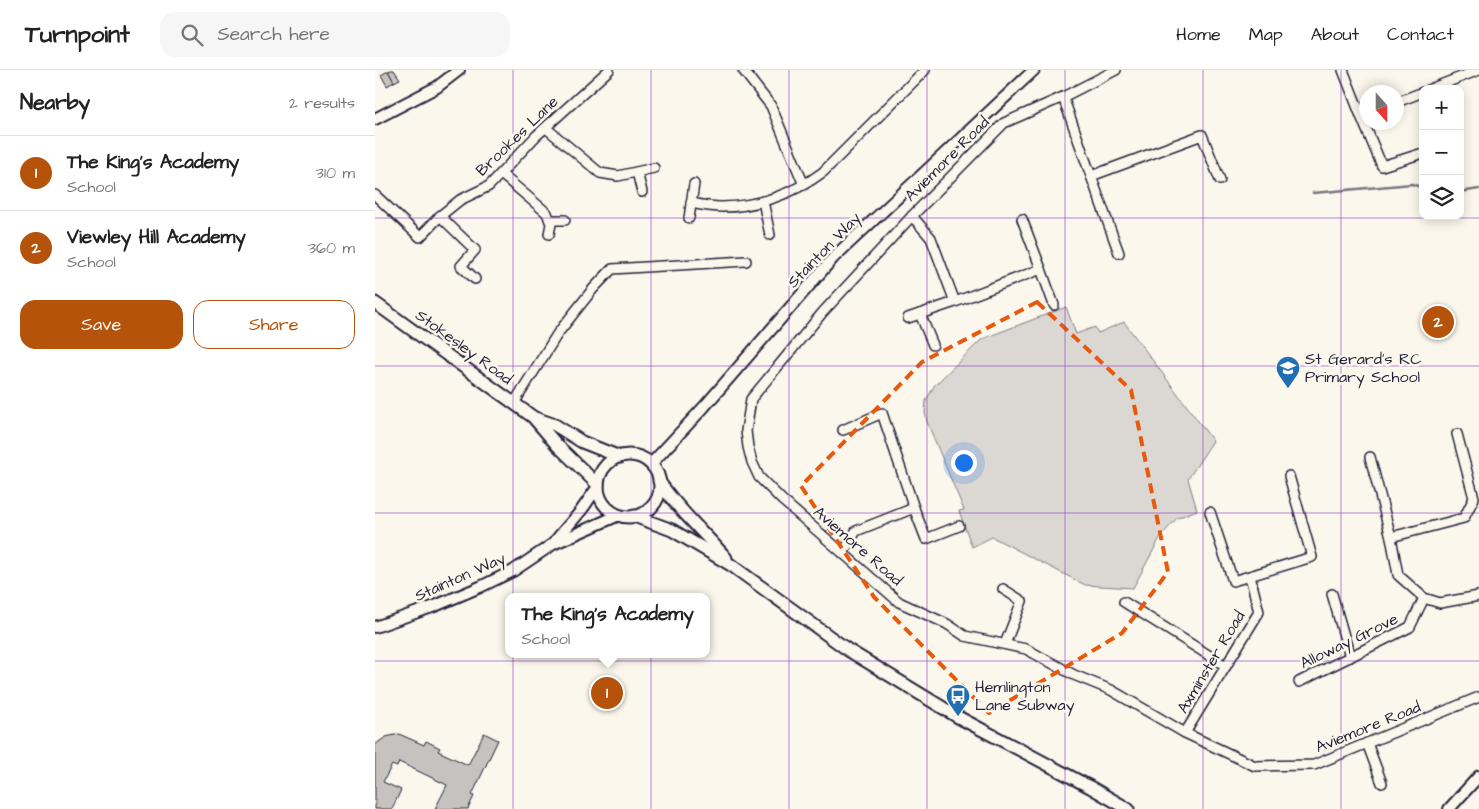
<!DOCTYPE html>
<html lang="en">
<head>
<meta charset="utf-8">
<style>
  :root { --surface:#fff; --page:#f6f6f6; --text:#222; --muted:#767676; --line:#e0e0e0; --accent:#b45309 }
  body { margin:0; font-family:"Architects Daughter",sans-serif; background:var(--page); color:var(--text) }
  .controls { position:absolute; right:15px; top:15px; display:grid; overflow:hidden; border-radius:10px; box-shadow:0 2px 12px #0003 }
  .controls button { width:45px; height:45px; display:grid; place-items:center; padding:0; border:0; border-bottom:1px solid var(--line); background:var(--surface); color:var(--text); font:25px sans-serif }
  .compass { position:absolute; left:984px; top:15px; width:45px; height:45px; border-radius:50%; background:var(--surface); box-shadow:0 2px 12px #0003; rotate:159deg }
  .you { position:absolute; left:588px; top:392px; width:18px; height:18px; margin:-12px; border:4px solid #fff; border-radius:50%; background:#1a73e8; box-shadow:0 0 0 8px #1a73e833 }
  .badge { display:grid; place-items:center; width:32px; height:32px; border-radius:50%; background:var(--accent); color:#fff; font-size:16px; font-weight:700 }
  .pin { position:absolute; translate:-50% -50%; border:2px solid #fff; box-shadow:0 1px 5px #0006 }
  .popup { position:absolute; left:130px; top:523px; width:205px; height:65px; box-sizing:border-box; display:grid; place-content:center; border-radius:10px; background:var(--surface); filter:drop-shadow(0 1px 4px #0005); font-size:16px; white-space:nowrap; color:var(--muted) }
  .popup b { font-size:19px; color:var(--text) }
  .popup::after { content:''; position:absolute; left:50%; top:100%; margin-left:-10px; border:10px solid transparent; border-top-color:var(--surface) }
  .list { margin:0; padding:0; list-style:none }
  h2 { display:flex; justify-content:space-between; align-items:center; height:65px; margin:0; padding:0 20px; font-size:21px }
  h2 small { font-size:16px; font-weight:400; color:var(--muted) }
  .list li { display:grid; grid-template-columns:32px 1fr auto; gap:15px; align-items:center; box-sizing:border-box; height:75px; padding:0 20px; border-top:1px solid var(--line) }
  .list b { display:block; font-size:19px; white-space:nowrap }
  .list p { margin:0; font-size:16px; white-space:nowrap; color:var(--muted) }
  .list em { font-size:16px; font-style:normal; color:var(--muted) }
  .actions { display:flex; gap:10px; padding:15px 20px }
  .actions a { flex:1; padding:11px 0; border:1px solid var(--accent); border-radius:15px; text-align:center; font-size:18px; color:var(--accent) }
  .actions .main { background:var(--accent); color:#fff }
  .icon { flex:none; width:28px; height:28px; fill:none; stroke:currentColor; stroke-width:2; stroke-linecap:round; stroke-linejoin:round }
  .map { position:relative; flex:none; width:1104px; height:739px; overflow:hidden }
  header { display:flex; align-items:center; gap:30px; box-sizing:border-box; height:70px; padding:0 25px; background:var(--surface); border-bottom:1px solid var(--line) }
  header strong { font-size:24px }
  nav { display:flex; gap:28px; margin-inline-start:auto; font-size:18px }
  .search { width:350px; height:45px; background:var(--page); display:flex; align-items:center; gap:12px; box-sizing:border-box; padding:0 18px; border-radius:15px; color:var(--muted); font-size:19px }
  main { display:flex }
  aside { flex:1; background:var(--surface) }
  .map>svg:first-child { display:block }
</style>
</head>
<body>
<header>
<strong>Turnpoint</strong>
<div class="search"><svg class="icon" aria-label="search" viewBox="0 0 24 24"><circle cx="10" cy="10" r="6"/><path d="M15 15l6 6"/></svg>Search here</div>
<nav><a>Home</a><a>Map</a><a>About</a><a>Contact</a></nav>
</header>
<main>
<aside>
<h2>Nearby<small>2 results</small></h2>
<ul class="list">
<li><span class="badge">1</span><div><b>The King's Academy</b><p>School</p></div><em>310 m</em></li>
<li><span class="badge">2</span><div><b>Viewley Hill Academy</b><p>School</p></div><em>360 m</em></li>
</ul>
<div class="actions"><a class="main">Save</a><a>Share</a></div>
</aside>
<div class="map">
<svg width="1104" height="739" viewBox="0 0 1104 739">
  <rect width="100%" height="100%" fill="#fbf7ec"/>
  <filter id="ink" filterUnits="userSpaceOnUse"><feTurbulence type="fractalNoise" baseFrequency=".02" numOctaves="2"/><feDisplacementMap in="SourceGraphic" scale="10" xChannelSelector="R" yChannelSelector="G"/><feConvolveMatrix kernelMatrix="1 2 1 2 8 2 1 2 1" color-interpolation-filters="sRGB"/></filter>
  <g filter="url(#ink)">
    <polygon fill="#dbd8d3" stroke="#7e7d87" points="691,237 701,264 720,257 723,263 749,252 838,371 813,409 822,440 802,448 786,466 758,518 710,515 617,467 597,477 584,441 589,440 552,352 550,342 551,331 559,316 607,269"/>
    <g fill="none" stroke-linecap="round" stroke-linejoin="round">
      <g stroke="#787681" stroke-width="2.5">
        <polyline points="1085,122 1104,119"/>
        <polyline points="938,123 1037,114 1048,118"/>
      </g>
    </g>
    <g fill="#c6c2c0" stroke="#22223b">
      <polygon points="16,0 19,0 25,9 19,12 13,1"/>
      <polygon points="13,1 19,12 12,16 6,5"/>
      <polygon points="109,663 123,670 97,725 99,726 93,739 60,739 72,715 24,692 22,697 17,695 8,712 26,720 17,739 0,739 0,675 5,671 11,667 24,664 49,675 51,671 65,678 63,681 93,695"/>
    </g>
    <g fill="none" stroke-linecap="round" stroke-linejoin="round">
      <defs>
        <g id="minor">
          <polyline points="368,0 396,36 429,115"/>
          <polyline points="741,0 688,27 629,53 537,146 448,242 376,329 371,361 373,377 377,392 384,407 407,430 524,532 572,554 590,566 651,579 699,605 736,620 810,663 880,696 939,695 1104,627"/>
          <polyline points="968,0 986,46 992,43"/>
          <polyline points="1055,19 1104,0"/>
          <polyline points="688,27 716,106 827,65 845,110"/>
          <polyline points="1022,32 1048,22"/>
          <polyline points="986,46 1007,96 1048,83"/>
          <polyline points="171,58 225,103 243,106 279,98"/>
          <polyline points="262,102 267,122"/>
          <polyline points="126,104 172,143 176,154 174,164"/>
          <polyline points="716,106 744,183"/>
          <polyline points="0,125 45,167 65,146 85,130 114,116 161,66 234,0"/>
          <polyline points="388,131 395,165"/>
          <path d="M316,133C326,135 337,137 347,137C382,137 420,123 448,102L550,0"/>
          <polyline points="65,146 100,180 86,196 100,209"/>
          <polyline points="537,146 556,168 580,232 666,199 647,149"/>
          <polyline points="314,148 319,114"/>
          <polyline points="176,150 190,150"/>
          <polyline points="666,199 679,235"/>
          <polyline points="545,244 558,275"/>
          <polyline points="533,248 580,232"/>
          <polyline points="139,333 183,263 218,219 237,199 371,191"/>
          <polyline points="468,360 507,343 539,438 481,461 468,483"/>
          <polyline points="995,387 1016,467 1023,505 1049,528 1065,533 1104,526"/>
          <polyline points="539,438 551,469 584,456"/>
          <polyline points="835,442 858,511 937,487 914,406"/>
          <polyline points="1016,467 1089,448 1099,428 1082,364"/>
          <polyline points="628,519 647,531 630,574"/>
          <polyline points="957,524 975,587"/>
          <polyline points="749,532 851,596"/>
          <polyline points="924,612 1035,557 1049,528"/>
          <polyline points="810,663 884,542 875,506"/>
          <polyline points="992,673 1007,713"/>
        </g>
        <g id="tertiary">
          <polyline points="0,49 62,17 84,0"/>
          <polyline points="276,394 329,337 459,187 659,0"/>
          <path d="M179,473C187,462 196,453 204,443C211,435 216,425 223,417"/>
          <polyline points="0,557 60,536 105,517 138,501 178,474 244,445"/>
          <polyline points="1074,739 1104,706"/>
        </g>
        <g id="secondary">
          <polyline points="0,233 158,347 182,375 223,415"/>
          <polyline points="160,348 180,355 207,372 245,387"/>
          <circle cx="254" cy="416" r="31"/>
          <path d="M284,411C302,439 329,462 351,488"/>
          <polyline points="259,446 297,460 356,495 473,580 583,647 715,717 753,739"/>
        </g>
      </defs>
      <use href="#minor" stroke="#22223b" stroke-width="12"/>
      <use href="#tertiary" stroke="#22223b" stroke-width="14"/>
      <use href="#secondary" stroke="#22223b" stroke-width="15"/>
      <use href="#minor" stroke="#fbf7ec" stroke-width="9"/>
      <use href="#tertiary" stroke="#fbf7ec" stroke-width="10"/>
      <use href="#secondary" stroke="#fbf7ec" stroke-width="11"/>
    </g>
  </g>
  <path fill="none" stroke="#e8590c" stroke-width="4" stroke-dasharray="10 6" stroke-linejoin="round" d="M662,232L756,320L793,502L747,563L614,643L499,527L426,416L547,292Z"/>
  <path fill="none" stroke="#7b2cbf" stroke-width="1" stroke-opacity="0.55" d="M138,0V739M276,0V739M414,0V739M552,0V739M690,0V739M828,0V739M966,0V739M0,148H1104M0,296H1104M0,443H1104M0,591H1104"/>
  <defs>
    <symbol id="school-pin" viewBox="-11 -11 22 30"><path d="M0 17L-7.5 6A9.5 9.5 0 1 1 7.5 6Z" fill="#1f6fb2" stroke="#fbf7ec"/><path d="M0-5L7-2L0 1L-7-2ZM-4 1L0 2.5L4 1V4Q0 6-4 4Z" fill="#fff"/></symbol>
    <symbol id="bus-pin" viewBox="-11 -11 22 30"><path d="M0 17L-7.5 6A9.5 9.5 0 1 1 7.5 6Z" fill="#1f6fb2" stroke="#fbf7ec"/><path d="M-5-6H5V4H4V6H2V4H-2V6H-4V4H-5ZM-3.5-4V0h7V-4ZM-3.5 1.2v1.5H-2V1.2ZM2 1.2v1.5H3.5V1.2Z" fill="#fff"/></symbol>
  </defs>
  <g fill-rule="evenodd">
    <use href="#school-pin" x="899" y="284" width="28" height="38"/>
    <use href="#bus-pin" x="569" y="612" width="28" height="38"/>
  </g>
  <g text-anchor="middle" dominant-baseline="central" stroke-width="5" stroke-linejoin="round" paint-order="stroke">
    <g font-size="16" fill="#22223b" stroke="#fbf7ec">
      <text transform="translate(142 66) rotate(-44)">Brookes Lane</text>
      <text transform="translate(572 89) rotate(-45)">Aviemore Road</text>
      <text transform="translate(449 180) rotate(-46)">Stainton Way</text>
      <text transform="translate(89 277) rotate(36)">Stokesley Road</text>
      <text transform="translate(483 476) rotate(41)">Aviemore Road</text>
      <text transform="translate(85 507) rotate(-24)">Stainton Way</text>
      <text transform="translate(974 571) rotate(-26)">Alloway Grove</text>
      <text transform="translate(836 592) rotate(-59)">Axminster Road</text>
      <text transform="translate(993 657) rotate(-22)">Aviemore Road</text>
    </g>
    <g font-size="16" fill="#22223b" stroke="#fbf7ec" text-anchor="start">
      <text x="930" y="289">St Gerard's RC<tspan x="930" dy="18">Primary School</tspan></text>
      <text x="600" y="617">Hemlington<tspan x="600" dy="18">Lane Subway</tspan></text>
    </g>
  </g>
</svg>
<div class="controls">
<button>+</button>
<button>−</button>
<button><svg class="icon" aria-label="layers" viewBox="0 0 24 24"><path d="M12 4l9 5-9 5-9-5zM3 14l9 5 9-5"/></svg></button>
</div>
<svg class="compass" viewBox="-18 -18 36 36"><path d="M0-13l5 13h-10z" fill="#e53935"/><path d="M0 13l5-13h-10z" fill="#767676"/></svg>
<div class="you"></div>
<div class="pin badge" style="left:232px;top:623px">1</div>
<div class="popup"><b>The King's Academy</b>School</div>
<div class="pin badge" style="left:1063px;top:252px">2</div>
</div>
</main>
</body>
</html>
